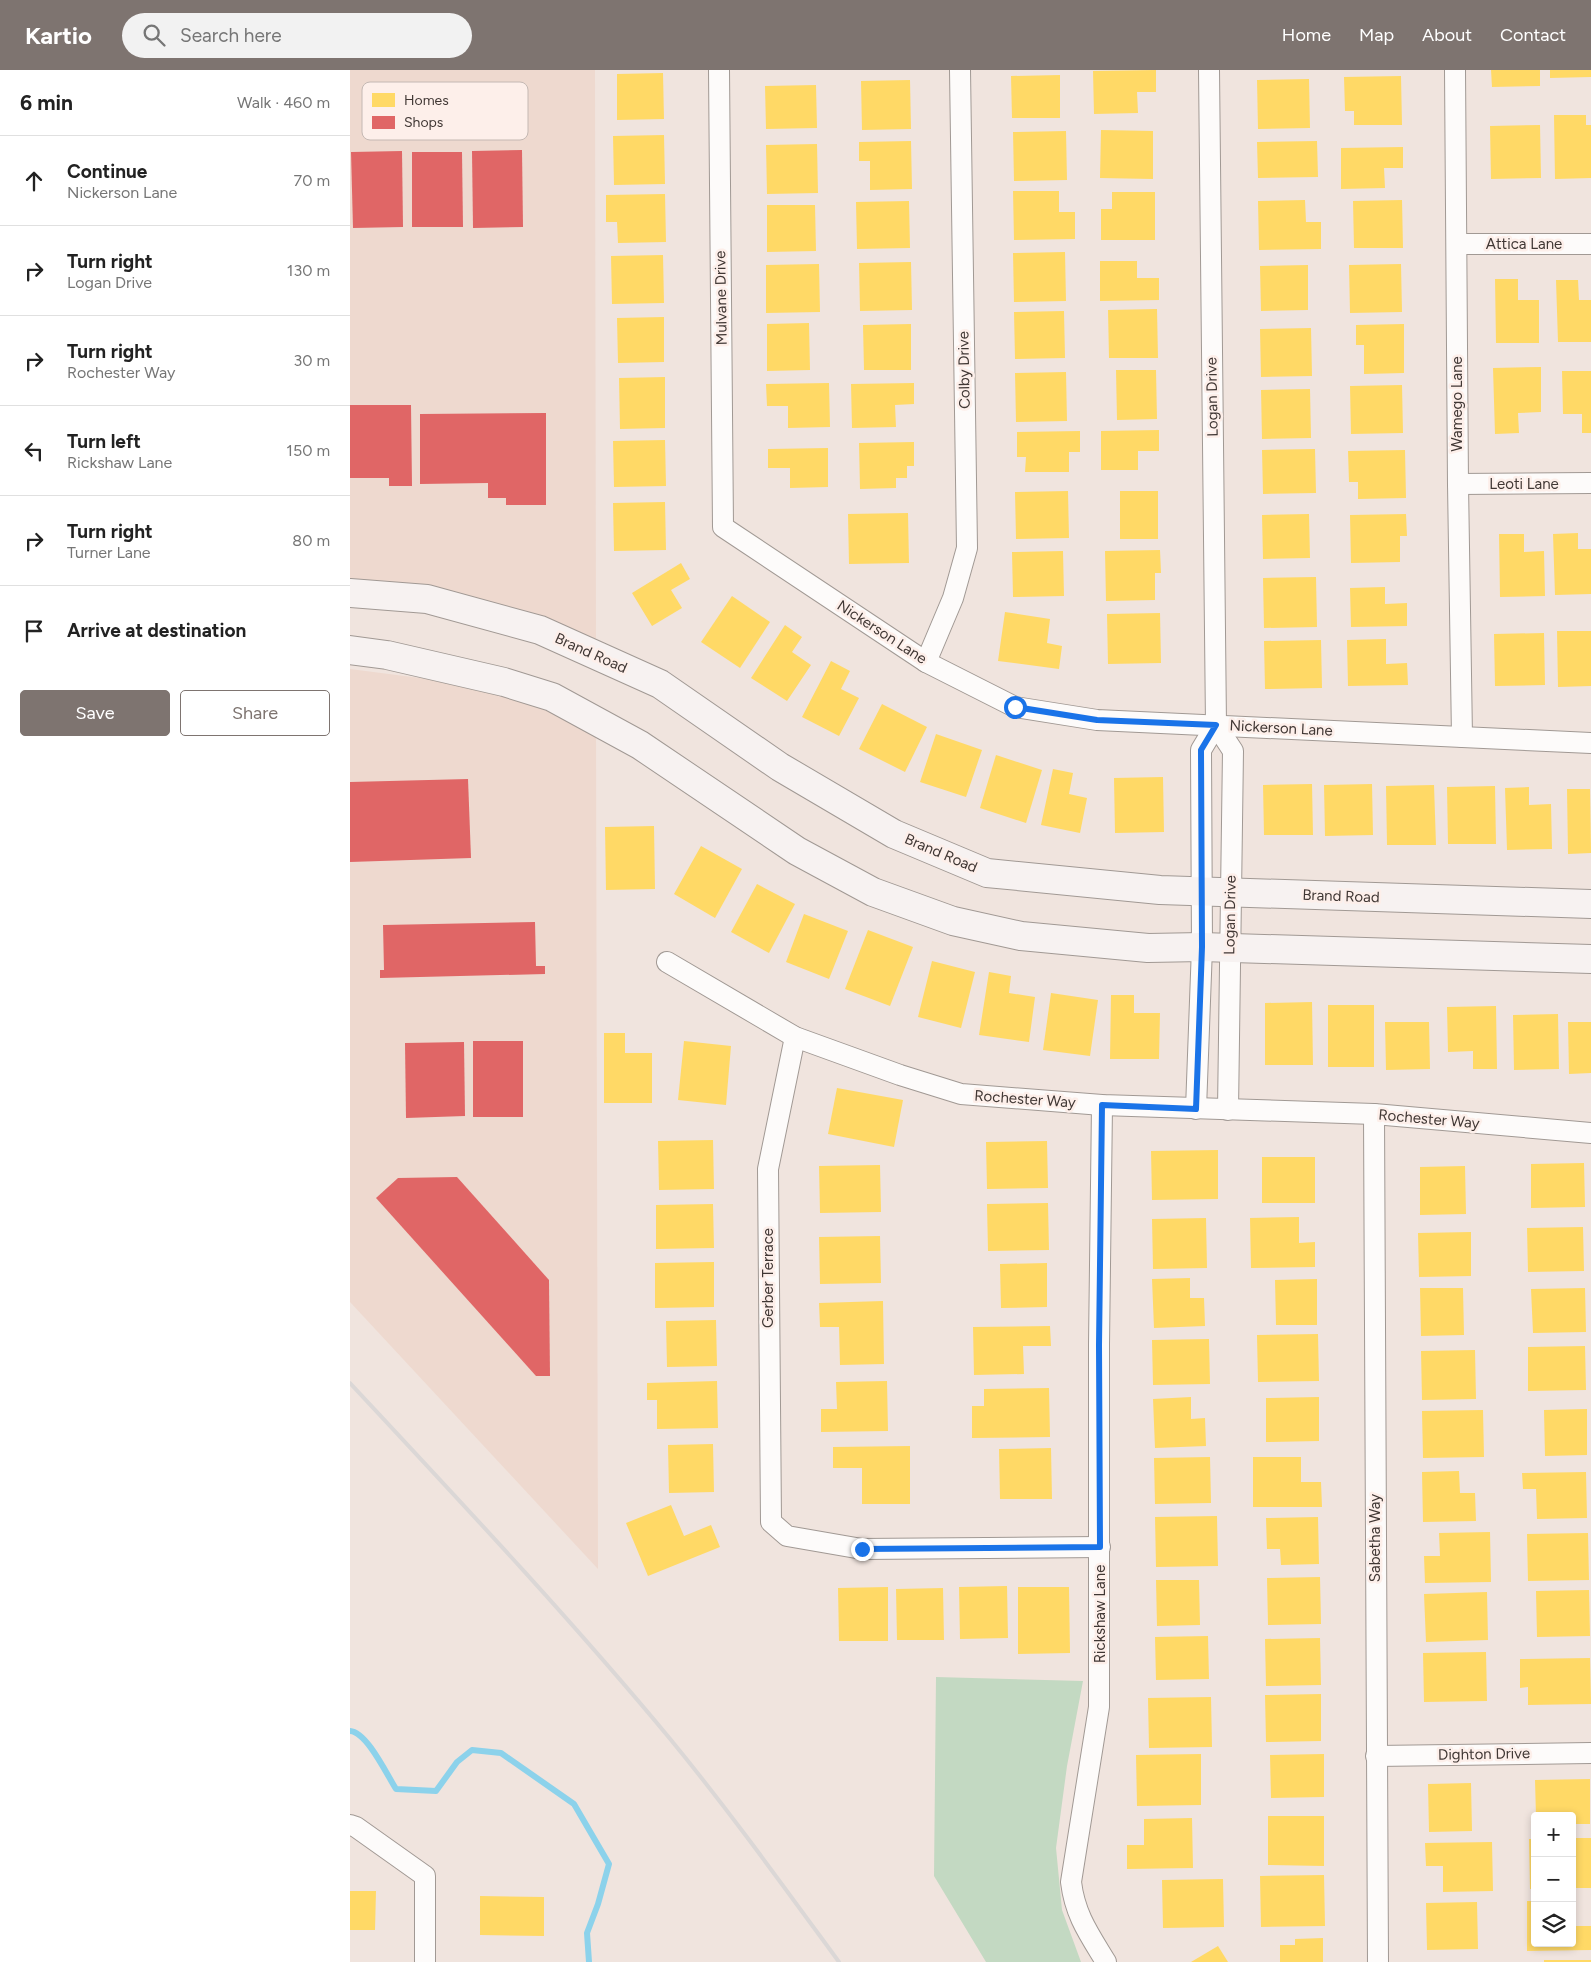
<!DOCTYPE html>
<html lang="en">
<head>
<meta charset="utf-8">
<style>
  :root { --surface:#fff; --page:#f2f2f2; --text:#222; --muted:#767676; --line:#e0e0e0; --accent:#7e7470 }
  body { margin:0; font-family:Figtree,sans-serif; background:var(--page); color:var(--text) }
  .controls { position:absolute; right:15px; bottom:15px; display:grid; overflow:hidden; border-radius:5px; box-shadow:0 2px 8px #0003 }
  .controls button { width:45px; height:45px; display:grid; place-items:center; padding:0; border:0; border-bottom:1px solid var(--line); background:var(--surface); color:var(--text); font:25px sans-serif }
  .stop { position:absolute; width:15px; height:15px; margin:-11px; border:4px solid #1a73e8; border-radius:50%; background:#fff }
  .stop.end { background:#1a73e8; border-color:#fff; box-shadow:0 1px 5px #0008 }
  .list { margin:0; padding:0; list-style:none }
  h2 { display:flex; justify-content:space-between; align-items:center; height:65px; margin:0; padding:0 20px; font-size:21px }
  h2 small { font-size:16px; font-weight:400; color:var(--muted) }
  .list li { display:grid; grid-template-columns:32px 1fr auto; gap:15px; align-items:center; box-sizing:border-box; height:90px; padding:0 20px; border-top:1px solid var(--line) }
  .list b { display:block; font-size:19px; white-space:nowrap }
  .list p { margin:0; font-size:16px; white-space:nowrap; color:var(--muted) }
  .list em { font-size:16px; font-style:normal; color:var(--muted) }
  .actions { display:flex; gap:10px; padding:15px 20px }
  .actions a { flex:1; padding:11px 0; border:1px solid var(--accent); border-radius:5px; text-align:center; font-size:18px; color:var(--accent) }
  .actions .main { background:var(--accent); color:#fff }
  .icon { flex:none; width:28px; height:28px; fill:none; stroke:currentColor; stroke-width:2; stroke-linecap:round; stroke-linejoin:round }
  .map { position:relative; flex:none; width:1241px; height:1892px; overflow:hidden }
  header { display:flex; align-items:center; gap:30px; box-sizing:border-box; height:70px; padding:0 25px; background:var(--accent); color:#fff }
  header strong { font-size:24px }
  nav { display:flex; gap:28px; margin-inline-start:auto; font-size:18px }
  .search { width:350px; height:45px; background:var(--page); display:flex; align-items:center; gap:12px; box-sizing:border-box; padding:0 18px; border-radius:28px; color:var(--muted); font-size:19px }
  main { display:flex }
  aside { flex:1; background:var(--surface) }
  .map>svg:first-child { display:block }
</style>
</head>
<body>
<header>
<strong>Kartio</strong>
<div class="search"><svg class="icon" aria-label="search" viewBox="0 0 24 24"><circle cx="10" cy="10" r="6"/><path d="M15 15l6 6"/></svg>Search here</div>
<nav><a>Home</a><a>Map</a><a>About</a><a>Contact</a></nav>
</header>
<main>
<aside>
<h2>6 min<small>Walk · 460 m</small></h2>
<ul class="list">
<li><svg class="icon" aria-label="ahead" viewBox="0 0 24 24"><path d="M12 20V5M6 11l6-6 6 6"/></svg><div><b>Continue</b><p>Nickerson Lane</p></div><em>70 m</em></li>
<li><svg class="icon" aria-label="right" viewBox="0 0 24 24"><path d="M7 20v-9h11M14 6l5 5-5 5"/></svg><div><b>Turn right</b><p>Logan Drive</p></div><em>130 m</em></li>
<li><svg class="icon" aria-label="right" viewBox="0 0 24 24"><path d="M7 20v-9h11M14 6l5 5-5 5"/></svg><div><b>Turn right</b><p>Rochester Way</p></div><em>30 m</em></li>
<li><svg class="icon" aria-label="left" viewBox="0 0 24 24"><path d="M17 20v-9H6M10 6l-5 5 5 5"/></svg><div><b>Turn left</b><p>Rickshaw Lane</p></div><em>150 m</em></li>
<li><svg class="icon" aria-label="right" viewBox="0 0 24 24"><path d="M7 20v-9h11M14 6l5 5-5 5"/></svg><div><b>Turn right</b><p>Turner Lane</p></div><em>80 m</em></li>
<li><svg class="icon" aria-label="arrive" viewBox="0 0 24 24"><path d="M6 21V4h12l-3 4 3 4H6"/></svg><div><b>Arrive at destination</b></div></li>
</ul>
<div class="actions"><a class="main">Save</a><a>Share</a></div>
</aside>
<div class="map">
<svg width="1241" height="1892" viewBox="0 0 1241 1892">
  <rect width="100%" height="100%" fill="#f0e4de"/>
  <g fill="#eed9cf">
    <polygon points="0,0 245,0 246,569 104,522 0,508"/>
    <polygon points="0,599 132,616 246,658 248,1499 0,1232"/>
  </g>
  <polygon fill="#c3d9c2" points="586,1607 733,1611 717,1696 706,1778 712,1840 731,1892 636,1892 584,1806"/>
  <g fill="#ffd966">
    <polygon points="806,0 806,22 787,22 788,43 744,44 743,1"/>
    <polygon points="1141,0 1190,0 1190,16 1142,17"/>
    <polygon points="1200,0 1241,0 1241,7 1200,8"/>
    <polygon points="313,3 314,49 267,50 267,4"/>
    <polygon points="710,5 710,48 662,48 661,6"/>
    <polygon points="1051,6 1052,55 1004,55 1004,41 995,41 994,7"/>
    <polygon points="959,9 960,58 908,59 907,10"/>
    <polygon points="560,10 561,59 512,60 511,11"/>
    <polygon points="466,15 467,58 416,59 415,16"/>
    <polygon points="1204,45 1236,45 1236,55 1241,55 1241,108 1205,109"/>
    <polygon points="1190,55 1191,108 1141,109 1140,56"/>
    <polygon points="751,60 803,61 803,109 750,108"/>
    <polygon points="716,61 717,110 664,111 663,62"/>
    <polygon points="314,65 315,114 264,115 263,66"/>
    <polygon points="561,71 562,119 520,120 520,91 509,91 509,72"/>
    <polygon points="967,71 968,107 908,108 907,72"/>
    <polygon points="467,74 468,123 417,124 416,75"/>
    <polygon points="1053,77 1053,98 1034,98 1035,118 991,119 991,78"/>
    <polygon points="663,121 709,121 709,142 725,142 725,169 664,170"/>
    <polygon points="762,122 805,122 805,170 751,170 751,139 762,139"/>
    <polygon points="315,124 316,172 268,173 267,152 256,152 256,125"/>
    <polygon points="955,130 956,152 971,152 971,179 909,180 908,131"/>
    <polygon points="1052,130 1053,178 1004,178 1003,131"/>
    <polygon points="559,131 560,178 507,179 506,132"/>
    <polygon points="417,135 465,135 466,181 417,182"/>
    <polygon points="715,182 716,231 664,232 663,183"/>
    <polygon points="313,185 314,233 262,234 261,186"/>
    <polygon points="750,191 787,191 787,208 809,208 809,230 750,231"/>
    <polygon points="561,192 562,240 510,241 509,193"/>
    <polygon points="469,194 470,242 416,243 416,195"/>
    <polygon points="1051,194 1052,242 1000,243 999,195"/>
    <polygon points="958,195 958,240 911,241 910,196"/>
    <polygon points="1145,209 1168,209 1168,230 1189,230 1189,273 1146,273"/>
    <polygon points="1206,210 1228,210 1229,230 1241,230 1241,272 1208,272"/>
    <polygon points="807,239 808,288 759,288 758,240"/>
    <polygon points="714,241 715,288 665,289 664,242"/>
    <polygon points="314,247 314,292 268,293 267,248"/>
    <polygon points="459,253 460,300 417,301 417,254"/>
    <polygon points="561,254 561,300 514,300 513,255"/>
    <polygon points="1054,254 1054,303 1014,304 1014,275 1006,275 1006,255"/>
    <polygon points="961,258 962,306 911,307 910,259"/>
    <polygon points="1191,297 1191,342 1168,343 1169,363 1145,364 1143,298"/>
    <polygon points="766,300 806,300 807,349 767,350"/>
    <polygon points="1212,301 1241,301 1241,363 1232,363 1232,344 1213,344"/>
    <polygon points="716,302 717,351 666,352 665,303"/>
    <polygon points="315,307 315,358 270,359 269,308"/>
    <polygon points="479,313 480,357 438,358 438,336 417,336 416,314"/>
    <polygon points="564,313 564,334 545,335 546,357 502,358 501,314"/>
    <polygon points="1052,315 1053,363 1001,364 1000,316"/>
    <polygon points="960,319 961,368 912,369 911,320"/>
    <polygon points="809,360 809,381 788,381 788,400 751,400 751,361"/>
    <polygon points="730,361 730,382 719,382 719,402 675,402 676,387 667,387 667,362"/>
    <polygon points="315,370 316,416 264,417 263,371"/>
    <polygon points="564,372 564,396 557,396 557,408 546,408 546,418 510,419 509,373"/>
    <polygon points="478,378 478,417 440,418 440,398 418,398 418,379"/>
    <polygon points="965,379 966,423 913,424 912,380"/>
    <polygon points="1055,380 1056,428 1008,429 1008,412 999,412 998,381"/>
    <polygon points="718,421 719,468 666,469 665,422"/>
    <rect x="770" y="421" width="38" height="48"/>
    <polygon points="315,432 316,480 264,481 263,433"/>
    <polygon points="558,443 559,493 499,494 498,444"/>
    <polygon points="959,444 960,488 913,489 912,445"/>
    <polygon points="1056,444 1057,466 1050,466 1050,492 1001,493 1000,445"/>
    <polygon points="1228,463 1228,479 1241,479 1241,524 1205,525 1203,464"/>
    <polygon points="1149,464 1174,464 1174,482 1194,481 1195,526 1150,527"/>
    <polygon points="810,480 811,503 805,503 805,530 756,531 755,481"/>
    <polygon points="713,481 714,526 663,527 662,482"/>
    <polygon points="331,493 340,509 321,520 332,538 302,556 282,523"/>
    <polygon points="966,507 967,557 914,558 913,508"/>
    <polygon points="1035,517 1035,534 1057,533 1057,556 1001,557 1000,518"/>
    <polygon points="382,526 420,552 390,598 351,572"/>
    <polygon points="655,542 700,549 697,573 712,576 709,599 648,591"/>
    <polygon points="810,543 811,593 758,594 757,544"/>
    <polygon points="435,555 452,567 442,582 461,595 437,631 401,608"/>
    <polygon points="1207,561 1241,561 1241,616 1208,617"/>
    <polygon points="1194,563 1195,615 1145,616 1144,564"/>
    <polygon points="1036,569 1036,594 1057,593 1058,615 998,616 997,570"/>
    <polygon points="971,570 972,618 915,619 914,571"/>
    <polygon points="481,591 500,601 491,619 509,628 489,666 452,647"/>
    <polygon points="532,634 577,657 555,702 509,679"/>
    <polygon points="586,664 632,680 616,727 570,712"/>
    <polygon points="646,685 692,700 676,753 630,738"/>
    <polygon points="703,699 723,703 719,724 737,728 730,763 691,755"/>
    <polygon points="813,707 814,762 765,763 764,708"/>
    <polygon points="962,714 963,765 914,765 913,715"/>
    <polygon points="1022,714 1023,765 975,766 974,715"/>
    <polygon points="1084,715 1086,775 1037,775 1036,716"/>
    <polygon points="1145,716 1146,774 1098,774 1097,717"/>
    <polygon points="1179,717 1179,735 1201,734 1202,779 1157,780 1155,718"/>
    <polygon points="1217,719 1240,719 1241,783 1218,784"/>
    <polygon points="304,756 305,819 256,820 255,757"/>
    <polygon points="351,776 392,799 365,848 324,824"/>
    <polygon points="407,814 445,834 419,883 381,862"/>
    <polygon points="454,844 498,861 479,909 436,892"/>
    <polygon points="518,860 563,877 540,936 495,919"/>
    <polygon points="582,891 625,902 611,958 568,947"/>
    <polygon points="639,902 661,906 659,923 685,927 679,972 629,965"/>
    <polygon points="701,923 748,930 740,986 693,980"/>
    <polygon points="761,925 784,925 784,943 810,943 809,989 760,989"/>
    <polygon points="962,932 963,995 915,995 915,933"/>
    <rect x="978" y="935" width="46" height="62"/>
    <polygon points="1146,936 1147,999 1123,999 1123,981 1098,982 1097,937"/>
    <polygon points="1208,944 1209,999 1164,1000 1163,945"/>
    <polygon points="1035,952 1079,952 1080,999 1036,1000"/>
    <polygon points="1218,952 1241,952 1241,1003 1219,1004"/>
    <polygon points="254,963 275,963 275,983 302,983 302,1033 254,1033"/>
    <polygon points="334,971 381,976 376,1035 328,1030"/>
    <polygon points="487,1018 553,1030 544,1077 478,1064"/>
    <polygon points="363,1070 364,1119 309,1120 308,1071"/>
    <polygon points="697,1071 698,1118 637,1119 636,1072"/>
    <polygon points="868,1080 868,1129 802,1130 801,1081"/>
    <rect x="912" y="1087" width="53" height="46"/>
    <polygon points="1234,1093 1235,1137 1181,1138 1181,1094"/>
    <polygon points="530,1095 531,1142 470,1143 469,1096"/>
    <polygon points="1115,1096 1116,1144 1070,1145 1070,1097"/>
    <polygon points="698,1133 699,1180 638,1181 637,1134"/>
    <polygon points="363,1134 364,1178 306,1179 306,1135"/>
    <polygon points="949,1147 949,1173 965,1172 965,1197 901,1198 900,1148"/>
    <polygon points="856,1148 857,1198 803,1199 802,1149"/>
    <polygon points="1233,1157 1234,1201 1178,1202 1177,1158"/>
    <polygon points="1121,1162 1121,1206 1069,1207 1068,1163"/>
    <polygon points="530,1166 531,1213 470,1214 469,1167"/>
    <polygon points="364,1192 364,1237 305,1238 305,1193"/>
    <polygon points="697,1193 697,1237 651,1238 650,1194"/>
    <polygon points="840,1208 840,1228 854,1228 855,1256 804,1258 802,1209"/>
    <polygon points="967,1209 967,1255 926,1255 925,1210"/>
    <polygon points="1070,1218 1113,1218 1114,1265 1071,1266"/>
    <polygon points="1235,1218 1236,1262 1183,1263 1181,1219"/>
    <polygon points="533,1231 534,1294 490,1295 489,1257 470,1257 469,1233"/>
    <polygon points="366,1250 367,1296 317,1297 316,1251"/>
    <polygon points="700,1256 701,1276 673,1276 674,1304 624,1305 623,1257"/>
    <polygon points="968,1264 969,1311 908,1312 907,1265"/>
    <polygon points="859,1269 860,1314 803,1315 802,1270"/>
    <polygon points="1235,1276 1236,1320 1178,1321 1178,1277"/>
    <polygon points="1125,1280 1126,1329 1072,1330 1071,1281"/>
    <polygon points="367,1311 368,1358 307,1359 307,1330 297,1330 297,1313"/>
    <polygon points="537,1311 538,1361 471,1362 471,1339 487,1339 486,1312"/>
    <polygon points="699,1318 700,1367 622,1368 622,1336 634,1336 634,1319"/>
    <polygon points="841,1327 841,1349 855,1348 856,1376 805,1378 803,1329"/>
    <polygon points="969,1327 969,1371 916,1372 916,1328"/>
    <polygon points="1237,1339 1237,1385 1195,1386 1194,1340"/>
    <polygon points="1133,1340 1134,1387 1073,1388 1072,1341"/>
    <polygon points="363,1374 364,1422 319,1423 318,1375"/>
    <polygon points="560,1376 560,1434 512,1434 512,1398 483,1398 483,1377"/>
    <polygon points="701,1378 702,1429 650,1429 649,1379"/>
    <polygon points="860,1387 861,1433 805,1434 804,1388"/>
    <polygon points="903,1387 951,1387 951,1412 971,1412 972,1437 903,1437"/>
    <polygon points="1109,1401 1110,1423 1125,1423 1126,1451 1073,1452 1072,1402"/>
    <polygon points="1236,1402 1237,1448 1187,1449 1186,1419 1173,1419 1172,1403"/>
    <polygon points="321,1435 334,1466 361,1455 370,1477 298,1506 276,1453"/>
    <polygon points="867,1446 868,1496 806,1497 805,1447"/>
    <polygon points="968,1447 969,1494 931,1495 930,1479 917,1479 916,1448"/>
    <polygon points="1140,1462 1141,1512 1075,1513 1074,1486 1090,1486 1089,1463"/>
    <polygon points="1238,1463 1239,1510 1178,1511 1177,1464"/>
    <polygon points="970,1507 971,1554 918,1555 917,1508"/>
    <polygon points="806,1510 849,1510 850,1555 807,1556"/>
    <polygon points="657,1516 658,1568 610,1569 609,1517"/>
    <polygon points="538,1517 538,1571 489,1571 488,1518"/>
    <polygon points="668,1517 719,1517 720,1583 668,1584"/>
    <polygon points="593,1518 594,1570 547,1570 546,1519"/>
    <polygon points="1239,1520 1240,1566 1187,1567 1186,1521"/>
    <polygon points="1137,1522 1138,1570 1076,1572 1074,1524"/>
    <polygon points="858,1566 859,1609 806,1610 805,1567"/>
    <polygon points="970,1568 971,1615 916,1616 915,1569"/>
    <polygon points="1136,1582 1137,1631 1074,1632 1073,1583"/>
    <polygon points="1240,1588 1241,1634 1178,1635 1178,1617 1170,1618 1170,1589"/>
    <polygon points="971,1624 971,1671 916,1672 915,1625"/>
    <polygon points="861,1627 862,1677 799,1678 798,1628"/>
    <polygon points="851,1684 851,1735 787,1736 786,1685"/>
    <polygon points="974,1684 974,1727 921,1728 920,1685"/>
    <polygon points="1240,1709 1240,1754 1222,1754 1222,1746 1186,1746 1185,1710"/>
    <polygon points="1121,1713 1122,1761 1079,1762 1078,1714"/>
    <polygon points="918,1746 974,1746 974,1796 918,1795"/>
    <polygon points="842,1748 843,1798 777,1799 777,1775 794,1775 794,1749"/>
    <rect x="1222" y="1768" width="19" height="50"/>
    <polygon points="1179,1769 1185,1769 1185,1819 1180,1819"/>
    <polygon points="1142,1772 1143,1821 1093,1822 1093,1796 1076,1796 1075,1773"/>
    <polygon points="974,1805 975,1856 911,1857 910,1806"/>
    <polygon points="873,1809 874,1857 813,1858 812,1810"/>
    <polygon points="0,1821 26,1821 25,1860 0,1860"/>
    <polygon points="130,1826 194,1827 194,1866 130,1865"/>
    <polygon points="1177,1831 1185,1831 1185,1873 1222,1873 1222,1831 1224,1831 1224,1856 1241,1856 1241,1880 1177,1881"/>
    <polygon points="1127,1832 1128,1879 1077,1880 1076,1833"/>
    <polygon points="973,1868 973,1892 930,1892 930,1875 945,1875 945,1869"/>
    <polygon points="868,1876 878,1892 841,1892"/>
    <rect x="1194" y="1890" width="47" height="2"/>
  </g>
  <g fill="#e06666">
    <polygon points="172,80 173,157 123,158 122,81"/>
    <polygon points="52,81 53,157 3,158 1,82"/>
    <polygon points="62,82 112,82 113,157 62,157"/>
    <polygon points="0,335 61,335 62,416 39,416 39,408 0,408"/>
    <polygon points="196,343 196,435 156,435 156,428 138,428 138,413 70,414 70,344"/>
    <polygon points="118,709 121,788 0,792 0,712"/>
    <polygon points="185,852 186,896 195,896 195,904 30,908 30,900 34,900 33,855"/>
    <rect x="123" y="971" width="50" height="76"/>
    <polygon points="114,972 115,1046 56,1048 55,973"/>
    <polygon points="107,1107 199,1210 200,1306 186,1306 26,1128 48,1108"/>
  </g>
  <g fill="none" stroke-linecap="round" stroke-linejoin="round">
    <path stroke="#8cd2eb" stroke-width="6" d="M0,1661C17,1662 37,1705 46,1719L86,1721L107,1692L122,1680L151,1683L224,1734L259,1794L248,1834L237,1863L239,1892"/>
    <defs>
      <g id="minor">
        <polyline points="369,0 373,457 576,592 665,637 747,650 1241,673"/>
        <polyline points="1105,0 1108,414 1112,667"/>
        <polyline points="1107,174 1241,174"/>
        <polyline points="1108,414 1241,413"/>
        <polyline points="576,592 603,528 617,478 610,0"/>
        <polyline points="866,655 883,681 878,1040"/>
        <polyline points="317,892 445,967 550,1005 611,1024 752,1035 1024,1044 1241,1063"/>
        <polyline points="445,967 418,1099 421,1452 437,1466 512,1479 750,1477"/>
        <path d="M752,1035L749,1275V1637L721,1812C725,1845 739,1864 756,1892"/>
        <polyline points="846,1039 852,877 851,680 866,655 859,0"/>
        <polyline points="1024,1044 1028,1892"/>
        <polyline points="1026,1686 1241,1683"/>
        <polyline points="0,1755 6,1757 75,1806 75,1892"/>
      </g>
      <g id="secondary">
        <polyline points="0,523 77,529 190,560 310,614 430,697 544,764 637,803 810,820 1241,834"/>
        <polyline points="0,580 37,585 154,612 202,627 290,675 447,781 523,822 603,851 671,866 798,878 852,877 1241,889"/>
      </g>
    </defs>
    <use href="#minor" stroke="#a19994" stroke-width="22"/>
    <use href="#secondary" stroke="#a19994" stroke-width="30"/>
    <use href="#minor" stroke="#fdfbfa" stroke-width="20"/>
    <use href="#secondary" stroke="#f7f2f1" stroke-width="28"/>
    <path stroke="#dbd7d6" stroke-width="4" d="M0,1313C109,1430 219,1547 321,1670C380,1742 434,1817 489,1892"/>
  </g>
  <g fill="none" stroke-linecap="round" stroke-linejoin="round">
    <polyline stroke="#1a73e8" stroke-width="6" points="512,1479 750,1477 749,1275 752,1035 846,1039 852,877 851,680 866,655 747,650 665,637"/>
  </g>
  <g text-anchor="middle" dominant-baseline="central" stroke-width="5" stroke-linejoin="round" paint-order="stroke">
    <g font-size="15" fill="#403734" stroke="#fdefea">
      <text x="1174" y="174">Attica Lane</text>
      <text transform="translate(371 228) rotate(-91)">Mulvane Drive</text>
      <text transform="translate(614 300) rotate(-91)">Colby Drive</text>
      <text transform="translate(862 327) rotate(-91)">Logan Drive</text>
      <text transform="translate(1107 334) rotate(-90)">Wamego Lane</text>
      <text x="1174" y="414">Leoti Lane</text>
      <text transform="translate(532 562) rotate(33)">Nickerson Lane</text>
      <text transform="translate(241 583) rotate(24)">Brand Road</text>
      <text transform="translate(931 658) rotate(3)">Nickerson Lane</text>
      <text transform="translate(591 783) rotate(23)">Brand Road</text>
      <text transform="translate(991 826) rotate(2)">Brand Road</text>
      <text transform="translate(880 845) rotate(-89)">Logan Drive</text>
      <text transform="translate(675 1029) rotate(4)">Rochester Way</text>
      <text transform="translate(1079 1049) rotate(5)">Rochester Way</text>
      <text transform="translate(418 1208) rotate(-90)">Gerber Terrace</text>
      <text transform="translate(1025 1468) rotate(-90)">Sabetha Way</text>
      <text transform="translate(750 1544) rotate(-90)">Rickshaw Lane</text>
      <text transform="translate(1134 1684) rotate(-1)">Dighton Drive</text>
    </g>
  </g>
  <rect x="12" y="12" width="166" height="58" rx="8" fill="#fdefea" stroke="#c4b8b3" stroke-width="1"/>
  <rect x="22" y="23" width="23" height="14" fill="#ffd966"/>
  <rect x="22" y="46" width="23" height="13" fill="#e06666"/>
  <g font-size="14" fill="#403734">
    <text x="54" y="35">Homes</text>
    <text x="54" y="57">Shops</text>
  </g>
</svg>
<div class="controls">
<button>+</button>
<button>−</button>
<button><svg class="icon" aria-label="layers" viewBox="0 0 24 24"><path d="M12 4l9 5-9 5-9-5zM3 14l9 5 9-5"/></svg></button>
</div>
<div class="stop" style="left:665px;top:637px"></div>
<div class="stop end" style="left:512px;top:1479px"></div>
</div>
</main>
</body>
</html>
